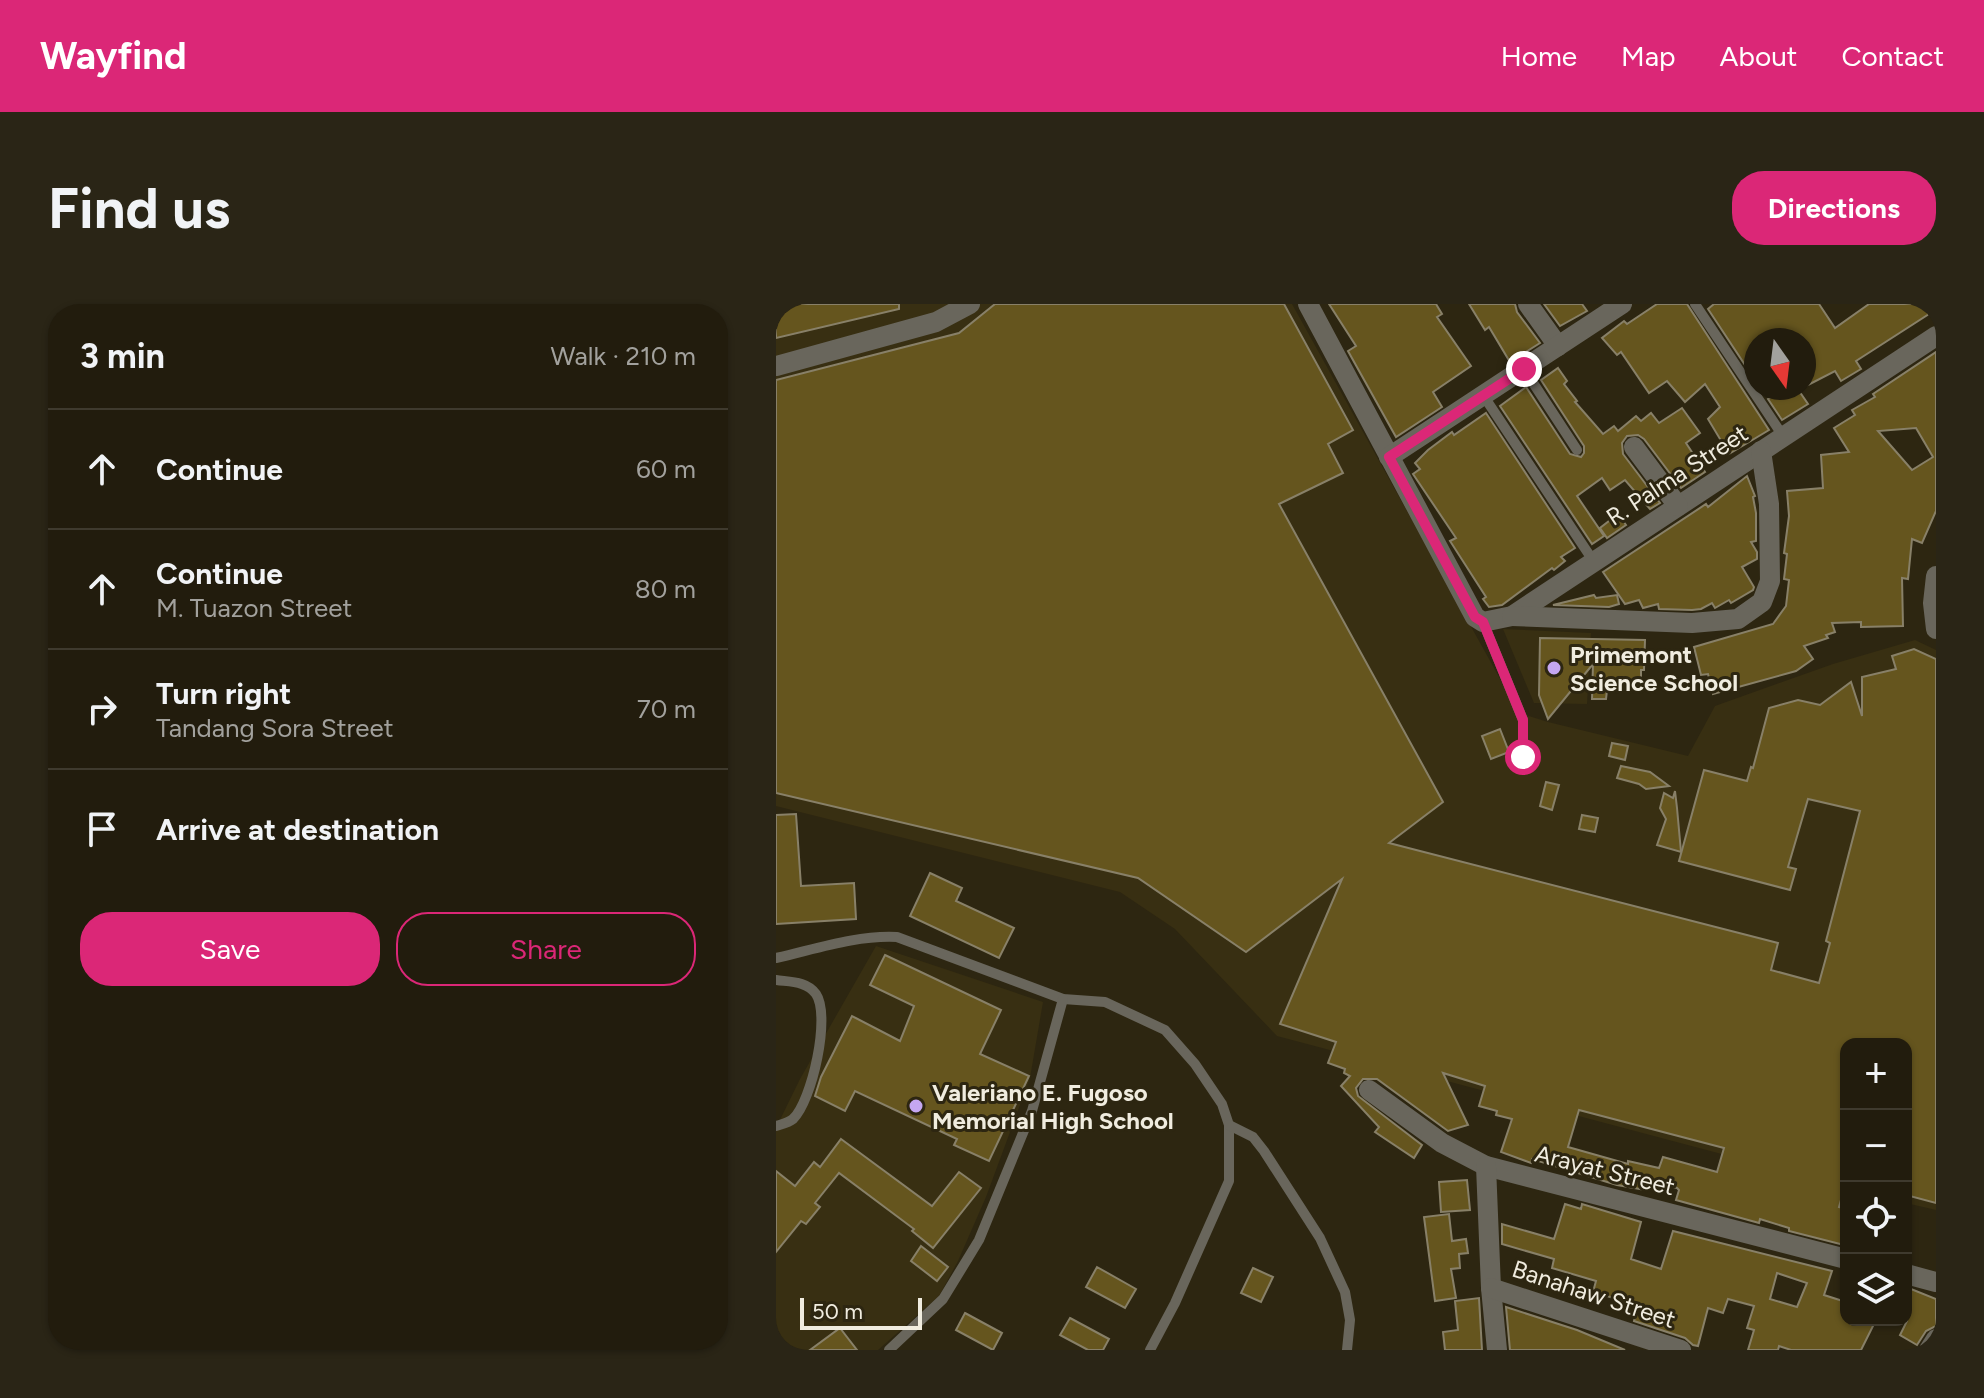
<!DOCTYPE html>
<html lang="en">
<head>
<meta charset="utf-8">
<style>
  :root { --surface:#221c0d; --page:#2a2516; --text:#f1f3f6; --muted:#a2a19d; --line:#3f3a2e; --accent:#db2777 }
  body { margin:0; font-family:Figtree,sans-serif; background:var(--page); color:var(--text) }
  .controls { position:absolute; right:24px; bottom:24px; display:grid; overflow:hidden; border-radius:16px; box-shadow:0 2px 6px #0004 }
  .controls button { width:72px; height:72px; display:grid; place-items:center; padding:0; border:0; border-bottom:2px solid var(--line); background:var(--surface); color:var(--text); font:40px sans-serif }
  .compass { position:absolute; left:968px; top:24px; width:72px; height:72px; border-radius:50%; background:var(--surface); box-shadow:0 2px 6px #0004; rotate:166deg }
  .scale { position:absolute; left:24px; bottom:20px; width:122px; box-sizing:border-box; padding-left:8px; border:4px solid #f0ecdf; border-top:0; font-size:22px; line-height:28px; white-space:nowrap; color:#f0ecdf; -webkit-text-stroke:6px #2d2611; paint-order:stroke }
  .stop { position:absolute; width:24px; height:24px; margin:-18px; border:6px solid #db2777; border-radius:50%; background:#fff }
  .stop.end { background:#db2777; border-color:#fff; box-shadow:0 2px 8px #0008 }
  .list { margin:0; padding:0; list-style:none }
  h2 { display:flex; justify-content:space-between; align-items:center; height:104px; margin:0; padding:0 32px; font-size:34px }
  h2 small { font-size:26px; font-weight:400; color:var(--muted) }
  .list li { display:grid; grid-template-columns:52px 1fr auto; gap:24px; align-items:center; box-sizing:border-box; height:120px; padding:0 32px; border-top:2px solid var(--line) }
  .list b { display:block; font-size:30px; white-space:nowrap }
  .list p { margin:0; font-size:26px; white-space:nowrap; color:var(--muted) }
  .list em { font-size:26px; font-style:normal; color:var(--muted) }
  .actions { display:flex; gap:16px; padding:24px 32px }
  .actions a { flex:1; padding:18px 0; border:2px solid var(--accent); border-radius:32px; text-align:center; font-size:28px; color:var(--accent) }
  .actions .main { background:var(--accent); color:#fff }
  .icon { flex:none; width:44px; height:44px; fill:none; stroke:currentColor; stroke-width:2; stroke-linecap:round; stroke-linejoin:round }
  .map { position:relative; flex:none; width:1160px; height:1046px; overflow:hidden; border-radius:32px }
  header { display:flex; align-items:center; gap:48px; box-sizing:border-box; height:112px; padding:0 40px; background:var(--accent); color:#fff }
  header strong { font-size:38px }
  nav { display:flex; gap:44px; margin-inline-start:auto; font-size:28px }
  .intro { display:flex; align-items:center; justify-content:space-between; box-sizing:border-box; height:192px; padding:0 48px }
  h1 { margin:0; font-size:56px }
  .button { padding:20px 36px; border-radius:32px; background:var(--accent); color:#fff; font-size:28px; font-weight:700 }
  main { display:flex; gap:48px; padding:0 48px }
  aside { flex:1; background:var(--surface); border-radius:32px; box-shadow:0 2px 6px #0004 }
  .map>svg:first-child { display:block }
</style>
</head>
<body>
<header>
<strong>Wayfind</strong>
<nav><a>Home</a><a>Map</a><a>About</a><a>Contact</a></nav>
</header>
<div class="intro"><h1>Find us</h1><a class="button">Directions</a></div>
<main>
<aside>
<h2>3 min<small>Walk · 210 m</small></h2>
<ul class="list">
<li><svg class="icon" aria-label="ahead" viewBox="0 0 24 24"><path d="M12 20V5M6 11l6-6 6 6"/></svg><div><b>Continue</b></div><em>60 m</em></li>
<li><svg class="icon" aria-label="ahead" viewBox="0 0 24 24"><path d="M12 20V5M6 11l6-6 6 6"/></svg><div><b>Continue</b><p>M. Tuazon Street</p></div><em>80 m</em></li>
<li><svg class="icon" aria-label="right" viewBox="0 0 24 24"><path d="M7 20v-9h11M14 6l5 5-5 5"/></svg><div><b>Turn right</b><p>Tandang Sora Street</p></div><em>70 m</em></li>
<li><svg class="icon" aria-label="arrive" viewBox="0 0 24 24"><path d="M6 21V4h12l-3 4 3 4H6"/></svg><div><b>Arrive at destination</b></div></li>
</ul>
<div class="actions"><a class="main">Save</a><a>Share</a></div>
</aside>
<div class="map">
<svg width="1160" height="1046" viewBox="0 0 1160 1046">
  <rect width="100%" height="100%" fill="#2d2611"/>
  <g fill="#382f12">
    <polygon points="0,0 516,0 743,409 772,418 912,452 939,402 1057,360 1139,336 1160,346 1160,906 1130,899 1130,740 1070,740 1070,883 501,732 399,625 344,588 0,502"/>
    <polygon points="727,325 815,329 811,400 758,399"/>
    <polygon points="100,642 267,698 254,774 210,893 182,957 163,992 102,1046 0,1046 0,824 24,775"/>
  </g>
  <g fill="#65551e" stroke="#888068" stroke-width="2" fill-rule="evenodd">
    <polygon points="0,0 123,0 123,5 0,34"/>
    <path d="M219,0H508L577,126L552,140L567,169L503,200L667,498L613,539L1002,639L995,666L1043,679L1054,639L1050,637L1084,507L1032,495L1012,563L1020,565L1014,586L903,557L928,466L971,477L975,463L977,464L993,404L1022,396L1044,401L1075,378L1086,412V373L1120,365L1116,352L1138,345L1160,355V899L1130,891V740H1070V878L1063,903L1070,905L1068,941L1013,927V924L984,915L983,919L900,896L903,886L901,884L872,876L870,886L841,881L756,855L755,859L725,848L736,815L720,811L721,807L703,802L709,782L667,769L692,821L672,827L601,775H587L580,784L582,792L646,841L638,854L599,828L603,823L565,782L574,772L568,769L569,765L552,759L560,738L504,720L566,575L470,648L362,574L0,489V76L183,29ZM803,806L948,844L941,868L887,853L883,864L852,857V860L792,843Z"/>
    <polygon points="553,0 660,0 666,10 661,13 695,62 657,88 666,103 620,133 572,47 580,42"/>
    <polygon points="693,0 739,0 741,8 764,39 734,58 713,23 709,26"/>
    <polygon points="768,0 806,0 811,7 784,22"/>
    <polygon points="881,0 911,0 993,126 953,150 932,115 944,103 929,80 909,98 891,77 873,89 845,48 841,51 826,34 848,17 851,20"/>
    <polygon points="938,0 1043,0 1059,24 1093,0 1146,0 1153,10 1080,57 1085,65 1065,77 1059,67 1028,83 1028,36 1011,36 1005,28 994,36 980,36 980,71 977,73 932,5"/>
    <path d="M1160,48V207L1146,239L1136,235L1132,275L1126,274L1127,322L1085,323V318L1056,319L1059,328L1050,331L1052,334L1028,342L1037,355L1020,367L937,390L932,370L925,371L918,343L997,320L1010,302L1013,276L1008,275L1011,250L1008,249L1013,212L1011,187L1047,184L1045,151L1073,148L1058,124L1079,111L1076,106L1099,93L1097,90ZM1140,124L1157,153L1136,166L1102,127Z"/>
    <polygon points="782,64 791,77 788,80 801,97 799,98 827,130 838,122 842,127 860,112 865,117 875,109 883,119 906,104 924,129 910,139 929,168 905,184 868,135 862,131 851,132 846,139 847,150 884,199 874,205 849,176 834,186 826,174 801,192 828,232 816,240 724,102 750,83 794,150 805,153 808,149 808,142 765,76"/>
    <polygon points="1009,84 1021,84 1032,100 1006,116 992,95"/>
    <polygon points="710,109 799,244 785,253 789,257 778,266 776,264 726,301 713,303 707,295 710,293 674,237 680,234 637,170 644,165 639,159 652,146 676,128 678,131"/>
    <polygon points="971,172 979,192 977,193 980,209 980,237 975,238 981,248 981,255 966,263 978,283 977,286 955,299 953,296 939,304 936,299 925,305 916,306 883,305 882,300 867,304 863,296 849,300 827,268 930,200 932,203"/>
    <polygon points="842,210 850,221 831,234 824,224"/>
    <polygon points="818,291 820,294 841,291 843,300 833,303 777,301"/>
    <polygon points="764,334 869,336 868,366 865,366 865,379 832,378 830,395 816,395 817,360 772,415 763,391"/>
    <polygon points="724,425 733,448 715,455 706,432"/>
    <polygon points="836,439 852,442 849,456 833,452"/>
    <polygon points="845,462 874,468 893,482 870,485 863,480 841,474"/>
    <polygon points="770,478 783,481 776,506 764,502"/>
    <polygon points="899,487 901,504 905,548 881,541 890,515 884,504 888,489 897,494"/>
    <polygon points="20,510 25,582 78,579 80,615 0,620 0,511"/>
    <polygon points="806,511 822,514 819,528 803,525"/>
    <polygon points="154,569 186,584 180,597 238,624 223,654 134,612"/>
    <polygon points="109,651 225,706 204,750 253,772 213,857 178,841 181,835 79,787 69,807 39,792 45,773 76,712 124,737 138,702 94,681"/>
    <polygon points="65,835 156,902 183,868 205,884 157,944 136,927 138,925 63,869 39,899 44,903 30,920 25,917 0,948 0,867 19,882 38,858 44,863"/>
    <polygon points="691,876 694,906 665,908 663,878"/>
    <path d="M789,900L805,905L806,900L865,918L855,955L885,965L897,927L1056,967L1048,991L1070,998V1016H1100L1085,1046H1015L1003,1042L1002,1046H972L978,1026L971,1024L978,1002L952,995L947,1009L932,1004L922,1042L917,1041L909,1034L858,1017L862,1001L817,988L820,977L776,964L778,955L726,940V920L778,935ZM1001,969L1031,979L1021,1003L994,995Z"/>
    <polygon points="673,910 676,937 690,935 692,949 683,950 684,964 675,965 680,994 659,997 648,913"/>
    <polygon points="145,942 172,963 161,977 135,957"/>
    <polygon points="321,963 360,985 349,1004 310,983"/>
    <polygon points="477,964 497,973 485,998 465,989"/>
    <polygon points="1130,983 1160,995 1160,1022 1150,1027 1141,1041 1124,1031 1131,1017"/>
    <polygon points="703,994 706,1046 669,1046 667,1028 682,1026 679,997"/>
    <polygon points="730,1003 801,1026 849,1046 734,1046"/>
    <polygon points="189,1009 226,1029 217,1046 180,1026"/>
    <polygon points="294,1014 333,1035 327,1046 312,1046 284,1031"/>
    <polygon points="64,1024 81,1046 34,1046"/>
  </g>
  <g fill="none" stroke-linecap="round" stroke-linejoin="round">
    <g stroke="#69665c" stroke-width="10">
      <polyline points="919,0 1007,132"/>
      <polyline points="748,65 801,146"/>
      <polyline points="707,91 818,258"/>
      <polyline points="707,318 747,416 747,453"/>
      <path d="M0,654C40,645 80,631 121,633L287,695L329,698L389,726L419,760L446,800L453,821V877L399,999L374,1046"/>
      <path d="M0,676C14,678 31,677 40,690C55,712 36,797 17,815C12,819 6,820 0,822"/>
      <polyline points="453,821 477,833 488,847 544,934 569,988 574,1016 571,1046"/>
      <polyline points="113,1046 167,995 203,936 256,807 287,695"/>
    </g>
    <g stroke="#69665c" stroke-width="20">
      <polyline points="532,0 699,313 707,318 736,312 1160,32"/>
      <polyline points="752,0 782,42"/>
      <polyline points="858,143 902,202"/>
      <polyline points="613,153 846,0"/>
      <polyline points="1160,272 1157,299 1160,325"/>
      <polyline points="736,312 916,319 962,315 986,298 994,277 993,200 985,147"/>
      <polyline points="593,786 666,839 710,862 1070,955"/>
      <polyline points="710,862 715,984 721,1046"/>
      <polyline points="1130,970 1160,978"/>
      <polyline points="715,984 905,1046"/>
      <polyline points="1153,1046 1160,1035"/>
    </g>
    <polyline stroke="#69665c" stroke-width="20" points="0,62 160,18 194,0"/>
  </g>
  <g fill="none" stroke-linecap="round" stroke-linejoin="round">
    <polyline stroke="#db2777" stroke-width="10" points="747,453 747,416 707,318 699,313 613,153 748,65"/>
  </g>
  <g fill="#c5a7f1" stroke="#2d2611" stroke-width="3">
    <circle cx="778" cy="364" r="8"/>
    <circle cx="140" cy="802" r="8"/>
  </g>
  <g text-anchor="middle" dominant-baseline="central" stroke-width="6" stroke-linejoin="round" paint-order="stroke">
    <g font-size="24" fill="#f0ecdf" stroke="#2d2611">
      <text transform="translate(901 171) rotate(-33)">R. Palma Street</text>
      <text transform="translate(829 866) rotate(14)">Arayat Street</text>
      <text transform="translate(818 990) rotate(18)">Banahaw Street</text>
    </g>
    <g font-size="24" font-weight="bold" fill="#f0ecdf" stroke="#2d2611" text-anchor="start">
      <text x="794" y="350">Primemont<tspan x="794" dy="28">Science School</tspan></text>
      <text x="156" y="788">Valeriano E. Fugoso<tspan x="156" dy="28">Memorial High School</tspan></text>
    </g>
  </g>
</svg>
<div class="controls">
<button>+</button>
<button>−</button>
<button><svg class="icon" aria-label="locate" viewBox="0 0 24 24"><circle cx="12" cy="12" r="6"/><path d="M12 2v4M12 18v4M2 12h4M18 12h4"/></svg></button>
<button><svg class="icon" aria-label="layers" viewBox="0 0 24 24"><path d="M12 4l9 5-9 5-9-5zM3 14l9 5 9-5"/></svg></button>
</div>
<svg class="compass" viewBox="-18 -18 36 36"><path d="M0-13l5 13h-10z" fill="#e53935"/><path d="M0 13l5-13h-10z" fill="#a2a19d"/></svg>
<div class="scale">50 m</div>
<div class="stop" style="left:747px;top:453px"></div>
<div class="stop end" style="left:748px;top:65px"></div>
</div>
</main>
</body>
</html>
